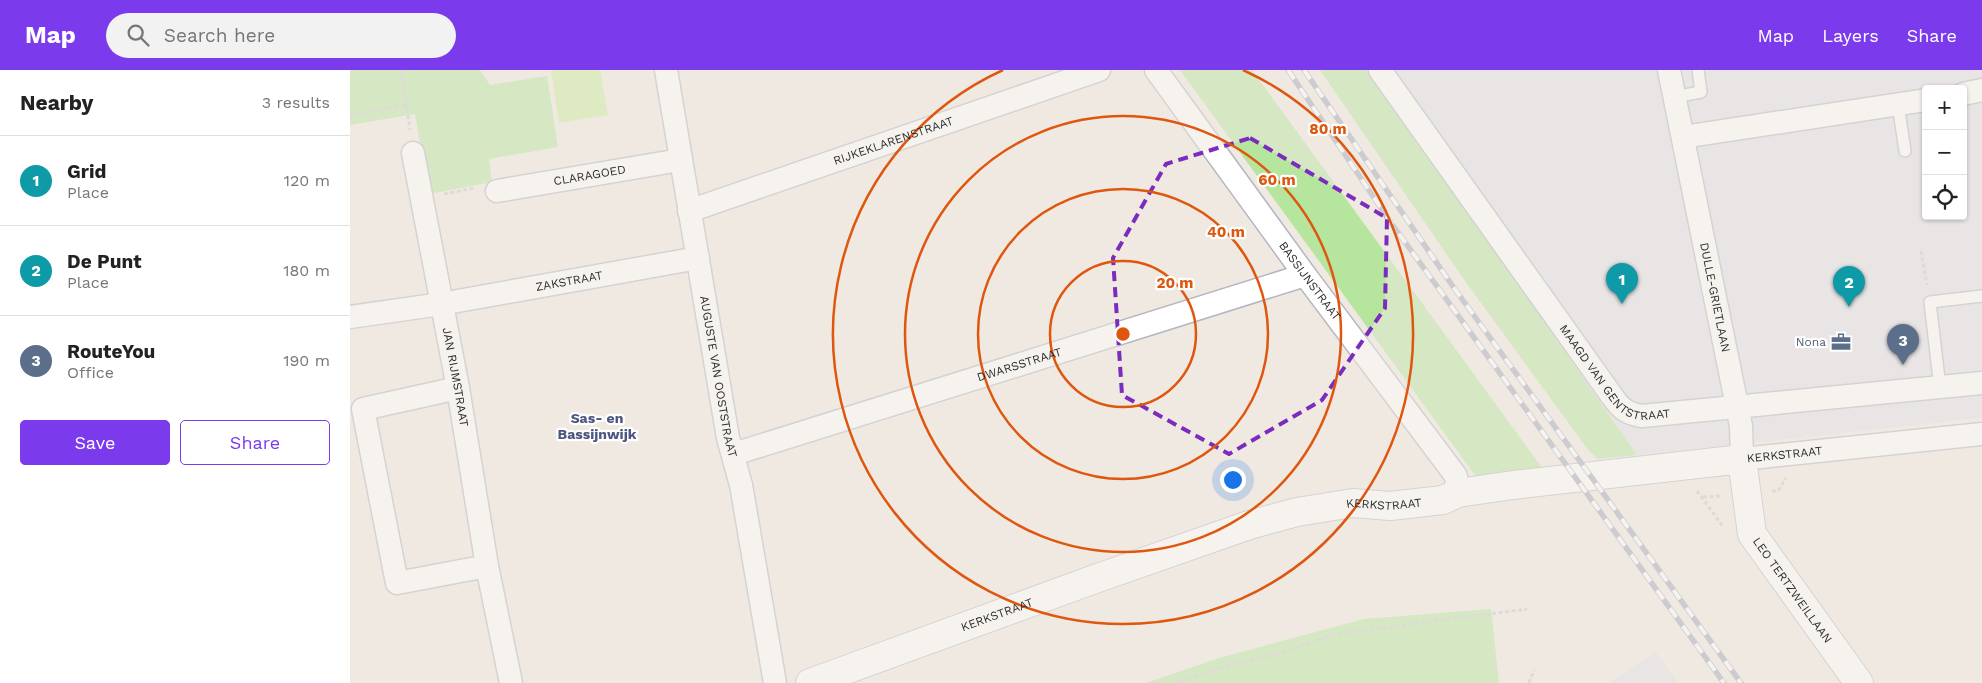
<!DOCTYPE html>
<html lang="en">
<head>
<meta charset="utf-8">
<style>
  :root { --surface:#fff; --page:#f2f2f2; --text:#222; --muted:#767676; --line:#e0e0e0; --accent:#7c3aed }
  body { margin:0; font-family:"Work Sans",sans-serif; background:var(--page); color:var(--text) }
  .controls { position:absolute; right:15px; top:15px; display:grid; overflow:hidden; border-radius:5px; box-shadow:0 1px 4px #0004 }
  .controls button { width:45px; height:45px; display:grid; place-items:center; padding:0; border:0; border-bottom:1px solid var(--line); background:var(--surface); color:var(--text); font:25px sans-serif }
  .you { position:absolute; left:882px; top:409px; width:18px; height:18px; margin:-12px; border:4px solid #fff; border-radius:50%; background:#1a73e8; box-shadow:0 0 0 8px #1a73e833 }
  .badge { display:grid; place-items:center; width:32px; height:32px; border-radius:50%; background:var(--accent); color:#fff; font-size:16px; font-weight:700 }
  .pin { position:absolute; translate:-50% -41px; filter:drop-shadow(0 1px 2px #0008) }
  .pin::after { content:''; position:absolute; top:26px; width:18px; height:15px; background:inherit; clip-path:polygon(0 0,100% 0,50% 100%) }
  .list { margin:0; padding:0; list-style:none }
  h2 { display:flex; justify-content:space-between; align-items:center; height:65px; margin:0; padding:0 20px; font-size:21px }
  h2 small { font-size:16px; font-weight:400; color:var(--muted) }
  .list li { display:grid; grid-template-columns:32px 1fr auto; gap:15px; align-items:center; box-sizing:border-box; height:90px; padding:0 20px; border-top:1px solid var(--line) }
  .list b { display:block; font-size:19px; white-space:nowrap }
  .list p { margin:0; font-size:16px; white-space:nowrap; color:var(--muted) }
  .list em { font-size:16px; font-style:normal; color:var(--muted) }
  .actions { display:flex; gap:10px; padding:15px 20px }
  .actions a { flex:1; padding:11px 0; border:1px solid var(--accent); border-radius:5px; text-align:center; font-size:18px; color:var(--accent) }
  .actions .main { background:var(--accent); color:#fff }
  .icon { flex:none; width:28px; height:28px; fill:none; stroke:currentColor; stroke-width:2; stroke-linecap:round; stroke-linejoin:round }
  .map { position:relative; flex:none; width:1632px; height:613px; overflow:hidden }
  header { display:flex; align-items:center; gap:30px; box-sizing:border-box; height:70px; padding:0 25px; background:var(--accent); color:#fff }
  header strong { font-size:24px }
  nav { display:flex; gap:28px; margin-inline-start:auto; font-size:18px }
  .search { width:350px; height:45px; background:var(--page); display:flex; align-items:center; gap:12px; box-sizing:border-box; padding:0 18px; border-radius:28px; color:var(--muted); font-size:19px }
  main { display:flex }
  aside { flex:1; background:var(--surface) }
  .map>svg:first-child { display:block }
</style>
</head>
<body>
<header>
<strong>Map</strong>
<div class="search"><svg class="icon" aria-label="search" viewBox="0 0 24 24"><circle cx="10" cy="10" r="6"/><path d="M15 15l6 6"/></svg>Search here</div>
<nav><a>Map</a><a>Layers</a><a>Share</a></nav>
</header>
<main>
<aside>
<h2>Nearby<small>3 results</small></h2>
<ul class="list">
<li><span class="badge" style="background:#0f9aa8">1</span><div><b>Grid</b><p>Place</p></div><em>120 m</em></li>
<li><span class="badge" style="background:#0f9aa8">2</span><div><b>De Punt</b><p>Place</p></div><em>180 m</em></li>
<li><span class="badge" style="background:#5c6f8a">3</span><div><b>RouteYou</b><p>Office</p></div><em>190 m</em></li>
</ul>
<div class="actions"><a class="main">Save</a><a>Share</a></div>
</aside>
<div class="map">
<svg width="1632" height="613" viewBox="0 0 1632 613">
  <rect width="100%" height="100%" fill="#efe9e1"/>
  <g fill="#e3e1e8" fill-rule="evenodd">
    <path d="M1018,0H1632V348L1287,385ZM1576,19H1613V146H1576Z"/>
    <polygon points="1306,582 1328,613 1259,613"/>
  </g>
  <g fill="#b6e59e">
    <polygon points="0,0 130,0 140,15 197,6 208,77 139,89 142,112 79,124 65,44 0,55"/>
    <polygon points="830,0 902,0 1193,399 1127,408"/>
    <polygon points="970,0 1018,0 1287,385 1248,389 1239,381 1115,211"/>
    <polygon points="1141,539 1149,613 796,613 869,588 1014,549"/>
  </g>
  <polygon fill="#c9ec9a" points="201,0 250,0 258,45 209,53"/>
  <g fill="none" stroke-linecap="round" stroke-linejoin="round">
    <defs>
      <g id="service">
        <polyline points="1324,27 1351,22 1348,0"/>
        <polyline points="1548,34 1555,81"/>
        <polyline points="1590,318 1580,232 1632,226"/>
      </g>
      <g id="minor">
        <path id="s1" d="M316,0L378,368L391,415L425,613"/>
        <path id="s2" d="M806,0L955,205L1106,406L1108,423"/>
        <path id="s3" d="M1030,0L1262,326C1270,338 1277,344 1292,346L1632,313"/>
        <path id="s4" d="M1319,0L1391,356L1392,389L1632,364"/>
        <polyline points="1613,24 1632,20"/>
        <polyline points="1333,67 1576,30"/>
        <path id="s5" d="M63,83L108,318L137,496L161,613"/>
        <path id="s6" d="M147,121L330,90"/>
        <path id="s7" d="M339,141L749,0"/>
        <path id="s8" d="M0,247L91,234L348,188"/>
        <polyline points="108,318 13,339 47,513 137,496"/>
        <path id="s9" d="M384,384L955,205"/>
      </g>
      <g id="tertiary">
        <path id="s10" d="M460,613L745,509L899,455L947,442L1003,433L1040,436L1093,430L1108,423L1163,415L1392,389L1402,464L1509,613"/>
      </g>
    </defs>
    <use href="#service" stroke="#b4b7c1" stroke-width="14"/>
    <use href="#minor" stroke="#b4b7c1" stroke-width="25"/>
    <use href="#tertiary" stroke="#b4b7c1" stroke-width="30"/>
    <g stroke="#c9c9c9" stroke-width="3" stroke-dasharray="4 2.5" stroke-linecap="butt">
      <polyline points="51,0 60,60"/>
      <polyline points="0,45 56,35"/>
      <polyline points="94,124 125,118"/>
      <polyline points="1571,181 1577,215"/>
      <polyline points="1347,421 1374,458"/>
      <polyline points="1422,421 1428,421 1436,408"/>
      <polyline points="1353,427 1371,426"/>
      <polyline points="826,613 880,595 936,581 985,564 1177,539"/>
      <polyline points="1179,613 1184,600"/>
    </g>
    <use href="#service" stroke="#fff" stroke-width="11"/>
    <use href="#minor" stroke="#fff" stroke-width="22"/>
    <use href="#tertiary" stroke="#fff" stroke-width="28"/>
    <defs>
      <g id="rail">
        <polyline points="938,0 1039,150 1374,613"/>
        <polyline points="954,0 1104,218 1391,613"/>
      </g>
    </defs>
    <use href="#rail" stroke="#a3a6b8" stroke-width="5.5"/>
    <use href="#rail" stroke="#fff" stroke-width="4" stroke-dasharray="11" stroke-linecap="butt"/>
  </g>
  <path d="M0 0H1632V613H0ZM900,68L1037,148L1035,238L972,330L879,384L772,325L763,188L816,94Z" fill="#efe9e1" fill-opacity=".55" fill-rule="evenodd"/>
  <path fill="none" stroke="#7b2cbf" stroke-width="4" stroke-dasharray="10 6" stroke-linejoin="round" d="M900,68L1037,148L1035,238L972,330L879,384L772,325L763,188L816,94Z"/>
  <g fill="none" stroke="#df570e" stroke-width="2.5">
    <circle cx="773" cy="264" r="73"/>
    <circle cx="773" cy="264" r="145"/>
    <circle cx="773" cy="264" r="218"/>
    <path d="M893 0A290 290 0 1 1 653 0"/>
  </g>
  <defs>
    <symbol id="office-bare" viewBox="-9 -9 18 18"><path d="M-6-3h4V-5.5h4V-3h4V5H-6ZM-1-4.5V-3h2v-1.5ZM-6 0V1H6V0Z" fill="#5c6f8a" stroke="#fff" stroke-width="2.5" paint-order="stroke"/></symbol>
  </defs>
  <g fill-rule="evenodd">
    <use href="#office-bare" x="1477" y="258" width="28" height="28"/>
  </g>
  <g text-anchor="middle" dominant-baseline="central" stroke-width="4.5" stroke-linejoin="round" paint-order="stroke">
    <g font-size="12" fill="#2e2e2e" stroke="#fff">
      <text stroke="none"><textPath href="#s7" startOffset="216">RIJKEKLARENSTRAAT</textPath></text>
      <text stroke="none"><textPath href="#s6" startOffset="94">CLARAGOED</textPath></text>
      <text stroke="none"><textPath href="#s8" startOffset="222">ZAKSTRAAT</textPath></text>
      <text stroke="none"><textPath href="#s2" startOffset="261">BASSIJNSTRAAT</textPath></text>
      <text stroke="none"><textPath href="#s4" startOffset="232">DULLE-GRIETLAAN</textPath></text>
      <text stroke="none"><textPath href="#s9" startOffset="299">DWARSSTRAAT</textPath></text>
      <text stroke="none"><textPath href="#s3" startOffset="390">MAAGD VAN GENTSTRAAT</textPath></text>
      <text stroke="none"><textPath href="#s5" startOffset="228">JAN RIJMSTRAAT</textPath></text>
      <text stroke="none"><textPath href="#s1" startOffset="311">AUGUSTE VAN OOSTSTRAAT</textPath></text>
      <text stroke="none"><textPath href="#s4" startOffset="439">KERKSTRAAT</textPath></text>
      <text stroke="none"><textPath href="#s10" startOffset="604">KERKSTRAAT</textPath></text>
      <text stroke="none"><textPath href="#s10" startOffset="1111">LEO TERTZWEILLAAN</textPath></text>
      <text stroke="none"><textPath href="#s10" startOffset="199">KERKSTRAAT</textPath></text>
    </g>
    <g font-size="12" fill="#4e5e75" stroke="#fff" text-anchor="end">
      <text x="1476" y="272">Nona</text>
    </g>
    <g font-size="14" font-weight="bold" fill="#4d5680" stroke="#fff">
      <text x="247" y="348">Sas- en<tspan x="247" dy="16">Bassijnwijk</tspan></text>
    </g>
  </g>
  <circle cx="773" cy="264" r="8" fill="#df570e" stroke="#fff" stroke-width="2.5"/>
  <g font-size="15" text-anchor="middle" font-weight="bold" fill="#df570e" stroke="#fff" stroke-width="4.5" stroke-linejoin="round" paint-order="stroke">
    <text x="978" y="64">80 m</text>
    <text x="927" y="115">60 m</text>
    <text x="876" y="167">40 m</text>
    <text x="825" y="218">20 m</text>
  </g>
</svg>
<div class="controls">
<button>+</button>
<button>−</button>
<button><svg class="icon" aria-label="locate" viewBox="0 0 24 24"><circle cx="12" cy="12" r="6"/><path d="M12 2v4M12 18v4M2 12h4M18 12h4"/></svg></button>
</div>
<div class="you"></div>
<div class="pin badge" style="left:1272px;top:234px;background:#0f9aa8">1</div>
<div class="pin badge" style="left:1499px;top:237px;background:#0f9aa8">2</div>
<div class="pin badge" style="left:1553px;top:295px;background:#5c6f8a">3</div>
</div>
</main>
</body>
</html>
